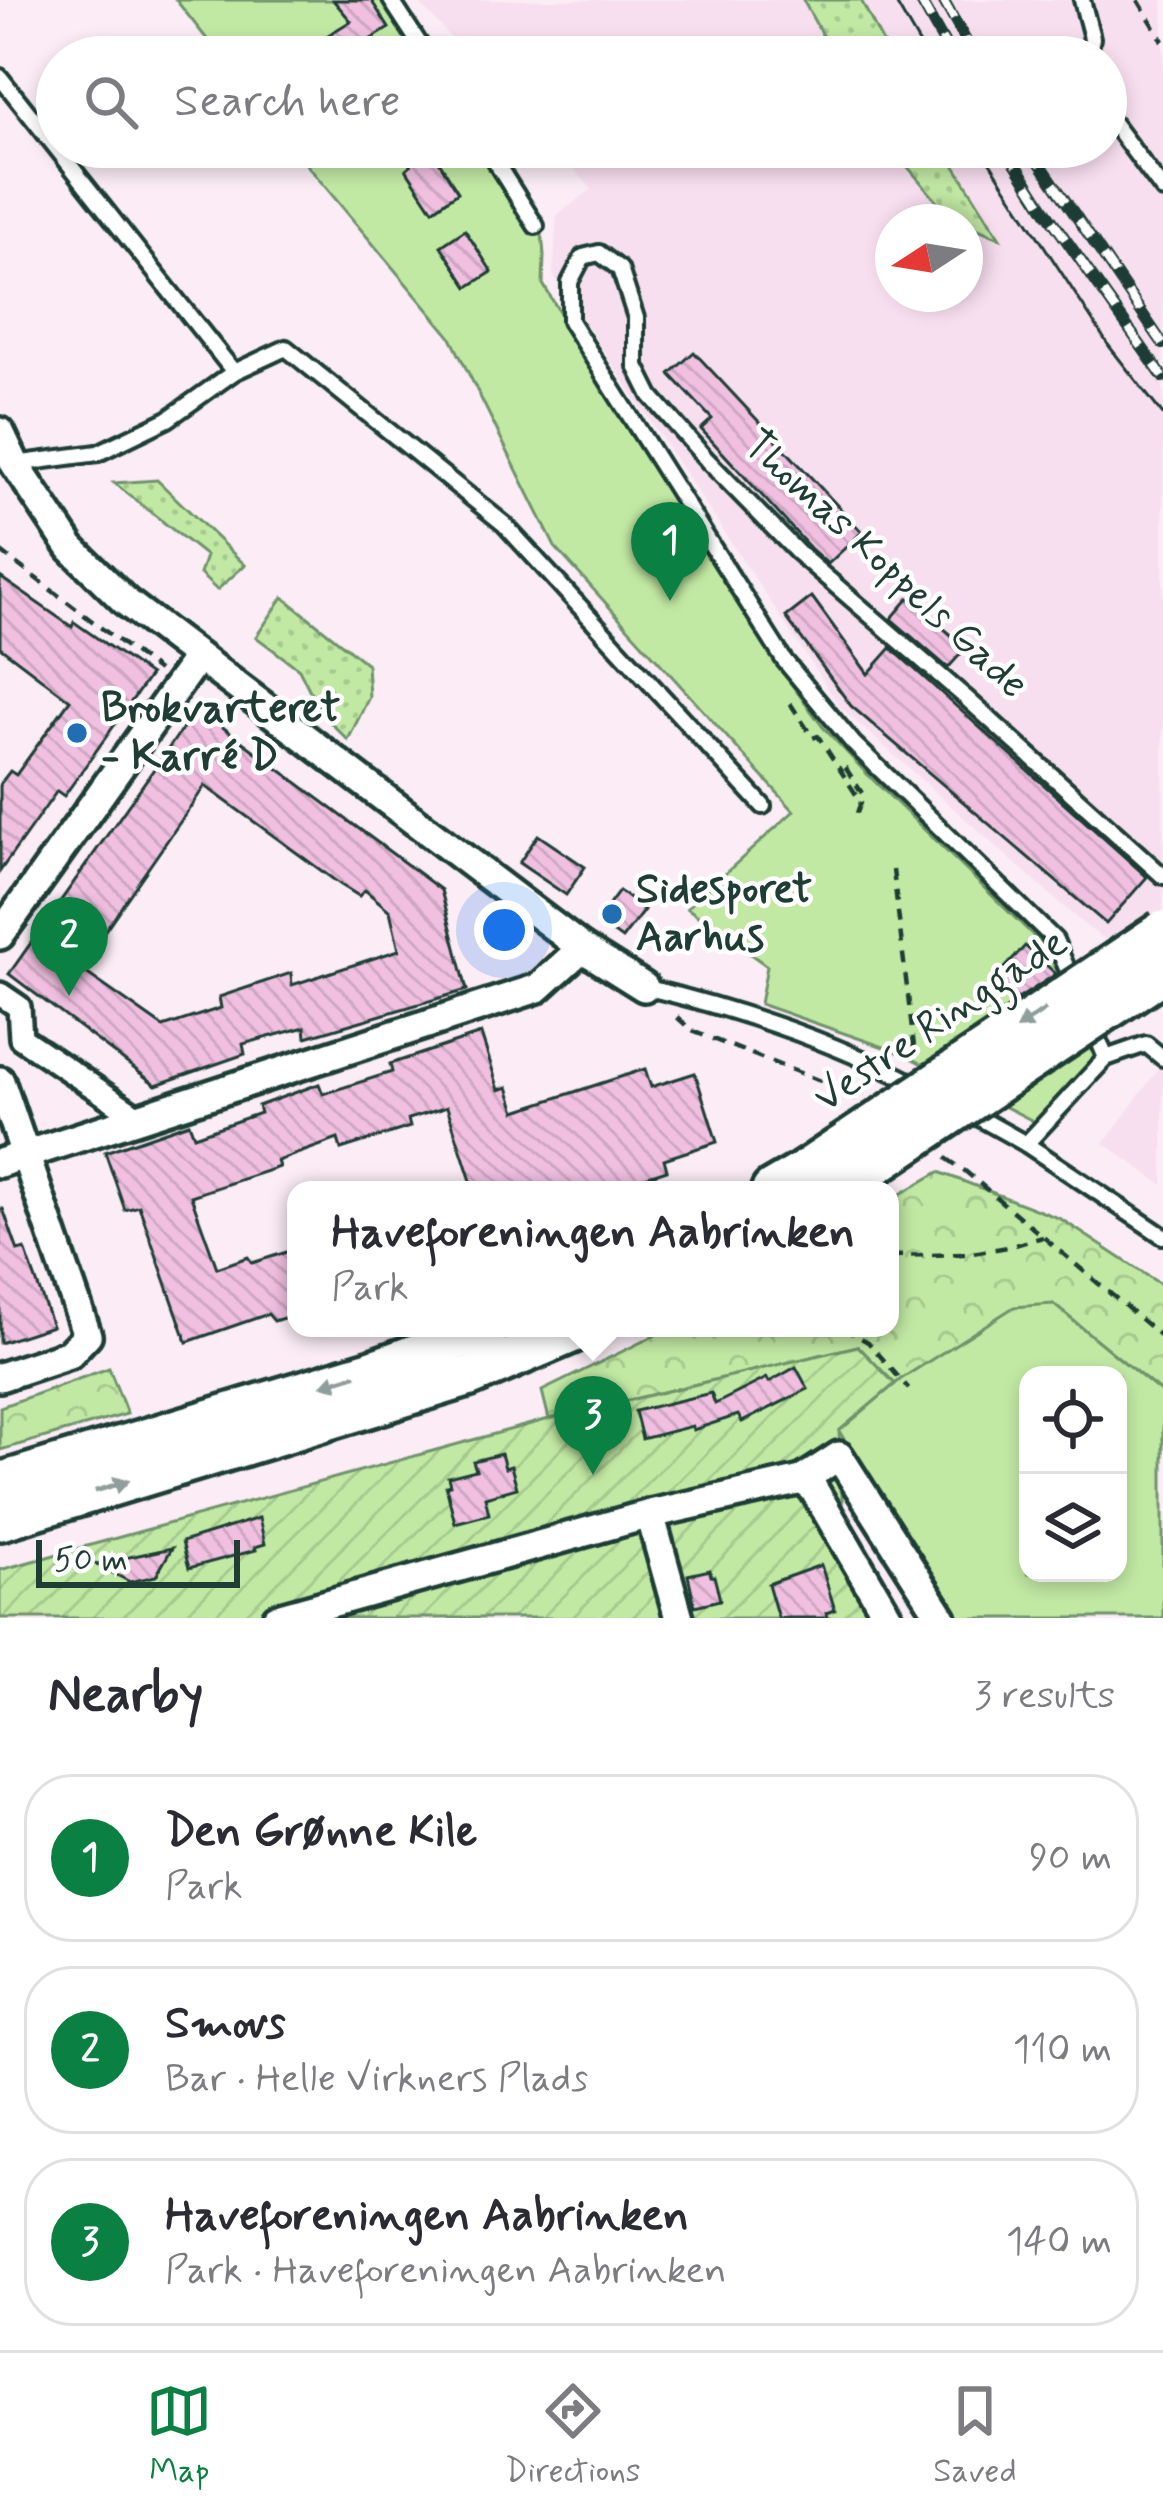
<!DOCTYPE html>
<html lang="en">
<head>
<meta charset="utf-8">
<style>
  :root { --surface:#fff; --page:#f2f2f3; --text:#2b2b33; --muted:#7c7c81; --line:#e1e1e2; --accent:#0b8043 }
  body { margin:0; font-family:Mynerve,sans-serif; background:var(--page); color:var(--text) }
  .controls { position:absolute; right:36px; bottom:36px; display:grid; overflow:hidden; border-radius:24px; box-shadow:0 6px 18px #0003 }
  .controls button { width:108px; height:108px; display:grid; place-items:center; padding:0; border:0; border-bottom:3px solid var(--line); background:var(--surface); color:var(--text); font:60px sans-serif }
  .compass { position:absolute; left:875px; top:204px; width:108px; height:108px; border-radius:50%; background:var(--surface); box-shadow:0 6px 18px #0003; rotate:258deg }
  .scale { position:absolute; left:36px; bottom:30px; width:204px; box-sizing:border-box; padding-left:12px; border:6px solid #1f3d34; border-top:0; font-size:33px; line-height:42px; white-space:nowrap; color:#1f3d34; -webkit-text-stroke:9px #fff; paint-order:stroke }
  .you { position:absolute; left:504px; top:930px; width:42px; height:42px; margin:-30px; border:9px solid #fff; border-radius:50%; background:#1a73e8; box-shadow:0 0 0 18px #1a73e833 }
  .badge { display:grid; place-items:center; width:78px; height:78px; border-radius:50%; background:var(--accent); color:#fff; font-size:39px; font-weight:700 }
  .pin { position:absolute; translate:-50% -99px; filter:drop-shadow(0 3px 6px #0008) }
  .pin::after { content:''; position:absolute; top:63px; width:42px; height:36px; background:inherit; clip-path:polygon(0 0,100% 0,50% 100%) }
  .popup { position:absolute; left:287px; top:1181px; width:612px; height:156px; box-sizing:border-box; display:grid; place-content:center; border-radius:24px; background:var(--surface); filter:drop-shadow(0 3px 9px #0005); font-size:39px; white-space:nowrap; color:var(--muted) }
  .popup b { font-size:45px; color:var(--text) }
  .popup::after { content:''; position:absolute; left:50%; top:100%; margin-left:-24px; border:24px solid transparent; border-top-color:var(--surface) }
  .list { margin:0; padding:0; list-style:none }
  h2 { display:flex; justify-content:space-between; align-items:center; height:156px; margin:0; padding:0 48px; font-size:51px }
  h2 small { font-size:39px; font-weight:400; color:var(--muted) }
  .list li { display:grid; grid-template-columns:78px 1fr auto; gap:36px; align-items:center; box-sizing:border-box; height:168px; margin:0 24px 24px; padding:0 24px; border:3px solid var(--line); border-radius:48px }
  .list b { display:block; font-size:45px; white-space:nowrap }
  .list p { margin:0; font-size:39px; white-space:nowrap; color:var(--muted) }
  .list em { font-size:39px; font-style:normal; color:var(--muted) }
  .icon { flex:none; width:66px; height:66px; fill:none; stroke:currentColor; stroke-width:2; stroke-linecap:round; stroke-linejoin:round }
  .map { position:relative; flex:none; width:1163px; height:1618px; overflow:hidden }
  .search { position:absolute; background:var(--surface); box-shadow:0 6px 18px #0003; left:36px; right:36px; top:36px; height:132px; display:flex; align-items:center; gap:30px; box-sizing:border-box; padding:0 42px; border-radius:66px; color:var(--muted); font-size:45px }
  .sheet { height:732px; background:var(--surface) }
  nav { display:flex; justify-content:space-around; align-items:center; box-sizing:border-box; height:168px; border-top:3px solid var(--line); background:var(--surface); font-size:33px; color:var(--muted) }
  nav a { display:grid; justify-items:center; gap:6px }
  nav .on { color:var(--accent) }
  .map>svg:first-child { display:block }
</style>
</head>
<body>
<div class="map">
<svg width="1163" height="1618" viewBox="0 0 1163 1618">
  <defs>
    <pattern id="grass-dots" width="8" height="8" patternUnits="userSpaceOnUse" patternTransform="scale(3)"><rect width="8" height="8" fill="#c2e9a4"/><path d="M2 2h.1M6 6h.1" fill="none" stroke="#a6c98e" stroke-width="1.8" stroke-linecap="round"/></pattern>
    <pattern id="forest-crowns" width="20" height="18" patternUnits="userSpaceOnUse" patternTransform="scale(3)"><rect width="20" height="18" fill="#c2e9a4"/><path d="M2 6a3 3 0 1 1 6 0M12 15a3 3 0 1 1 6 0" fill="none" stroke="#a6c98e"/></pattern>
    <pattern id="garden-furrows" width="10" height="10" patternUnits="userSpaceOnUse" patternTransform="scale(3)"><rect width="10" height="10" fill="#c2e9a4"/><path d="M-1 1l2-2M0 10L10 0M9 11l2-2" fill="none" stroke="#a6c98e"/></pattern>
    <pattern id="building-back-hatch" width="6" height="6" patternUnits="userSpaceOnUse" patternTransform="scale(3)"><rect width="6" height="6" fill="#f1c0e1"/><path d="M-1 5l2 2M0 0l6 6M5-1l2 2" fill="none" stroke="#cea6c2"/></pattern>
  </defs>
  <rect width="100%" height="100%" fill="#fbecf6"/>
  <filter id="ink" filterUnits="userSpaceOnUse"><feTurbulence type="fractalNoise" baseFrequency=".00833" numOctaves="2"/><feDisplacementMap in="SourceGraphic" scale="24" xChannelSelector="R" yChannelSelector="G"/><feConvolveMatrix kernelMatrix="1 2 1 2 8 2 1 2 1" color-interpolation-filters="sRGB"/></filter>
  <g filter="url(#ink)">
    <g fill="#f8dff0" fill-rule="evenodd">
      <path d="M416,0H1163V982L1082,923L841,708L553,275L557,215L592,189L553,147H1106V57H469ZM893,222H965V294H893Z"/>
      <polygon points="1163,1063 1163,1185 1104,1143"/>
    </g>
    <g fill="url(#grass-dots)" stroke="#70936c" stroke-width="3">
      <polygon points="803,0 861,0 890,57 834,57"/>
      <polygon points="891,147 943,147 1000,238 951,218"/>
      <polygon points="157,480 245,565 217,590 200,574 206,556 114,483"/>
      <polygon points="283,597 367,664 369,697 348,740 321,713 299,669 256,637"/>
    </g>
    <g fill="url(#forest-crowns)" stroke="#70936c" stroke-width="3">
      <polygon points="939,1172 1061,1219 1163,1286 1163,1394 1053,1304 895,1384 858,1346 549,1419 542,1391 670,1328 890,1328 890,1200"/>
      <polygon points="109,1368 127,1414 0,1450 0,1407"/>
    </g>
    <g fill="#c2e9a4" stroke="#70936c" stroke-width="3" fill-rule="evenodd">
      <polygon points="176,0 382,0 423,57 221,57"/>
      <polygon points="292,147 487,147 541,224 544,255 543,284 604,388 770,655 823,727 868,775 1047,949 1096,1061 1035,1122 901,1053 760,1004 767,966 687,908 794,811 555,547 450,336"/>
      <path d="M1053,1304L1163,1394V1618H953L839,1431L901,1379L1014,1307ZM1028,1375H1118V1573H1028Z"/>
    </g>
    <polygon fill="url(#garden-furrows)" stroke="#70936c" stroke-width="3" points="858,1346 895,1384 839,1431 843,1519 901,1618 0,1618 0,1570 549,1419"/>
    <g fill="url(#building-back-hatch)" stroke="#1f3d34" stroke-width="3" fill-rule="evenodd">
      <polygon points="333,0 371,0 389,28 342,57 324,57 315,43 351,21"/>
      <polygon points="399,147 430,147 458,192 433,210 406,169 411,165"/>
      <polygon points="465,230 492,272 468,287 441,246"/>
      <polygon points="694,352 862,532 828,564 810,548 701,429 712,419 670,374"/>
      <polygon points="0,577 72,627 74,622 150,675 64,796 57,791 0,871 0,784 10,771 16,775 70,700 0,647"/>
      <polygon points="812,597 868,674 891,648 1147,877 1106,924 851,706 786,617"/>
      <polygon points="909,598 966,648 948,668 891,619"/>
      <path d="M197,708L441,890L467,990L306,1037L305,1027L243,1044L245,1054L156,1085L9,974ZM205,786L341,885L359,896L365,890L390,911L399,950L292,985L291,973L219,997L221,1008L163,1027L79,968Z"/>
      <polygon points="538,835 585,867 566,895 519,863"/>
      <polygon points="619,891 644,910 622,939 597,921"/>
      <polygon points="1025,946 1056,974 1018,999 995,979"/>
      <polygon points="481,1034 499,1090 508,1087 516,1111 645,1069 651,1087 695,1073 717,1142 664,1159 667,1170 605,1190 474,1190 447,1107 408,1119 410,1127 341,1149 338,1139 277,1161 279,1167 191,1196 217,1268 248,1257 252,1263 296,1249 296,1314 274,1321 268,1314 187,1342 139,1206 125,1210 105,1152 189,1123 194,1136 260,1113 258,1106 319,1084 323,1094 392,1072 390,1064"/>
      <polygon points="0,1209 3,1209 18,1251 25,1249 52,1326 0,1343"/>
      <polygon points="796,1367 808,1389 742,1422 738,1415 693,1430 692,1426 642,1439 635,1411 711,1393 715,1404 767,1378 769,1382"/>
      <polygon points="501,1454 505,1468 511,1466 517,1488 485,1497 489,1514 455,1523 446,1486 450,1485 448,1477 476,1470 473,1461"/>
      <polygon points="259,1518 265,1544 255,1547 256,1550 189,1568 182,1542"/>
      <polygon points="172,1548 156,1576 130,1582 96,1564"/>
      <polygon points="821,1565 835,1610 827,1613 828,1618 778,1618 768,1584"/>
      <polygon points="710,1570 711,1576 714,1576 720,1600 695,1606 688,1575"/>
    </g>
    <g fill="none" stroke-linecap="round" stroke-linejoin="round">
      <defs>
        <g id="service">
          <polyline points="391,0 428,57"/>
          <polyline points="1082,0 1092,38 1088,57"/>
          <polyline points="0,77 234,372"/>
          <polyline points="1106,114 1163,190"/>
          <polyline points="486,147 536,226"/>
          <polyline points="15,464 98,453 168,419 234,372 286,348 504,524 763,806"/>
          <polyline points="1074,985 1055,940 853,743 784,660 570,321 570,282 583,257 599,253 620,269 636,318 636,366 651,396 707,460 798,553 965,697 1163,876"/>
          <path d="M644,987C737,1009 834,1042 919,1086"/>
          <polyline points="1106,1058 1146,1044 1163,1058"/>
          <polyline points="965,1110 1026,1144 1163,1236"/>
          <polyline points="1026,1144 1106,1058 1093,1027"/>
        </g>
        <polyline id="pedestrian" points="0,994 19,1007 21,1038 138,1117"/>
        <g id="minor">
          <polyline points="0,432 15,464 71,548 126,602 582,948 644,987"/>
          <polyline points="0,935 198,657"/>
          <polyline points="0,1081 87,1335 69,1354 0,1377"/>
          <polyline points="0,1163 538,988 582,948"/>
          <polyline points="802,1480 839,1456 942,1618"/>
          <polyline points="650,1514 679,1618"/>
          <polyline points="277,1618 650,1514 802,1480 813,1488 889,1618"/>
        </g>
        <g id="secondary">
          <polyline points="772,1190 803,1172"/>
          <polyline points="0,1483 367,1372 489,1328"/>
          <polyline points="0,1520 470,1376 583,1328"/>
        </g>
      </defs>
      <use href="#service" stroke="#1f3d34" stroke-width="22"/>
      <use href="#pedestrian" stroke="#1f3d34" stroke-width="30"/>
      <use href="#minor" stroke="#1f3d34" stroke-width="36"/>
      <use href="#secondary" stroke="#1f3d34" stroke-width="48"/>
      <g stroke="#1f3d34" stroke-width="4.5" stroke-dasharray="12 9" stroke-linecap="butt">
        <polyline points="1138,0 1163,41"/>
        <polyline points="0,551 158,671"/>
        <polyline points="790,703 813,738 818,736 861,802 857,813"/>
        <polyline points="845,767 862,793"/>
        <polyline points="893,870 915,1055"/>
        <polyline points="677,1017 692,1031 841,1089 856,1099"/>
        <polyline points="946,1158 965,1171 1163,1338"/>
        <polyline points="890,1256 966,1254 1008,1247 1043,1237"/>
        <polyline points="843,1328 868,1342 909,1389"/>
      </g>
      <use href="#service" stroke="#fff" stroke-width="14"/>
      <use href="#pedestrian" stroke="#fff" stroke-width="21"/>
      <use href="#minor" stroke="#fff" stroke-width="27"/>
      <use href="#secondary" stroke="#fff" stroke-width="39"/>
      <g stroke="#1f3d34" stroke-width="3">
        <polyline points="894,0 927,57"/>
        <polyline points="980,147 1109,346 1163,415"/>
      </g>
      <defs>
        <g id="rail">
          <polyline points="920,0 952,57"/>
          <polyline points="943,0 975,57"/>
          <polyline points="1005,147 1047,213 1163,377"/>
          <polyline points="1029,147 1163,344"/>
        </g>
      </defs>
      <use href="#rail" stroke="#1f3d34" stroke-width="12"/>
      <use href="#rail" stroke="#fff" stroke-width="8" stroke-dasharray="22" stroke-linecap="butt"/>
      <defs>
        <g id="secondary-bridge">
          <polyline points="803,1172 1163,931"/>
          <polyline points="838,1190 1163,972"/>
        </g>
      </defs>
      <use href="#secondary-bridge" stroke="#1f3d34" stroke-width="48" stroke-linecap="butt"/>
      <use href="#secondary-bridge" stroke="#fff" stroke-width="39"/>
    </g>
    <defs><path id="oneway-solid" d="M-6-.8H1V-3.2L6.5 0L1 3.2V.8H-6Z" transform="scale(3)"/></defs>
    <g fill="#8f9e9a">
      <use href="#oneway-solid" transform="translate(1031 1019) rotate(146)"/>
      <use href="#oneway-solid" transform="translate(339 1380) rotate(163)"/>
      <use href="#oneway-solid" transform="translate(112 1486) rotate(-17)"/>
    </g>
  </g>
  <g fill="#1f6fb2" stroke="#fff" stroke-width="4.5">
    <circle cx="77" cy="733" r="12"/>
    <circle cx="612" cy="914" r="12"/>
  </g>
  <g text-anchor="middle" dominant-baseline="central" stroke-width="9" stroke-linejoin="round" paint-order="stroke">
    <g font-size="42" fill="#1f3d34" stroke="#fff">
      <text transform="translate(885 565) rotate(43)">Thomas Koppels Gade</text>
      <text transform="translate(941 1021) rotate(-34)">Vestre Ringgade</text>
    </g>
    <g font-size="42" font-weight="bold" fill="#1f3d34" stroke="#fff" text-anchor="start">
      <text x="101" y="709">Brokvarteret<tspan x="101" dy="48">- Karré D</tspan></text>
      <text x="636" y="890">Sidesporet<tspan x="636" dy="48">Aarhus</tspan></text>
    </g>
  </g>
</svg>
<div class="controls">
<button><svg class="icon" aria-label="locate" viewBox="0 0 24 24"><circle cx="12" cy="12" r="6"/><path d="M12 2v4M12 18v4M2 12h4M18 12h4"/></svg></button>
<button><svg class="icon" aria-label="layers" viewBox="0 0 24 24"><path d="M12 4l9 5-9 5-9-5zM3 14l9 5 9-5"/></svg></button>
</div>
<svg class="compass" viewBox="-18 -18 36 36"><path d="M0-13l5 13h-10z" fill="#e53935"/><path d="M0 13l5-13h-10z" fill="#7c7c81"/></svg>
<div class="scale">50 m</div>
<div class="you"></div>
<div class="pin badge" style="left:670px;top:601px">1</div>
<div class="pin badge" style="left:69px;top:996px">2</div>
<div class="pin badge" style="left:593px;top:1475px">3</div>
<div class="popup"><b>Haveforeningen Aabrinken</b>Park</div>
<div class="search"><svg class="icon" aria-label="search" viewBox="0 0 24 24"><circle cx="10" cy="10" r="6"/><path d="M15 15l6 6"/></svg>Search here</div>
</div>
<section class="sheet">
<h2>Nearby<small>3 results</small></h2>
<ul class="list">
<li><span class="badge">1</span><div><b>Den Grønne Kile</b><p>Park</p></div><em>90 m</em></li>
<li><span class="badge">2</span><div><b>Smovs</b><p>Bar · Helle Virkners Plads</p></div><em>110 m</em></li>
<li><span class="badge">3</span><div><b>Haveforeningen Aabrinken</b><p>Park · Haveforeningen Aabrinken</p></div><em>140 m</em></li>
</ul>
</section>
<nav>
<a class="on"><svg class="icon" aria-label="map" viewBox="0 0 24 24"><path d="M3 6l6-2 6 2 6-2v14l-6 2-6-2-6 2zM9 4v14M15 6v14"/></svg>Map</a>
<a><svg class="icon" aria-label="directions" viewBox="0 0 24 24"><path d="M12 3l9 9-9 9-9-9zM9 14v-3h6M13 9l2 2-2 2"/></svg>Directions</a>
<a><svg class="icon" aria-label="saved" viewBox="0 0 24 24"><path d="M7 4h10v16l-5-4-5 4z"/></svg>Saved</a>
</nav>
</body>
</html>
